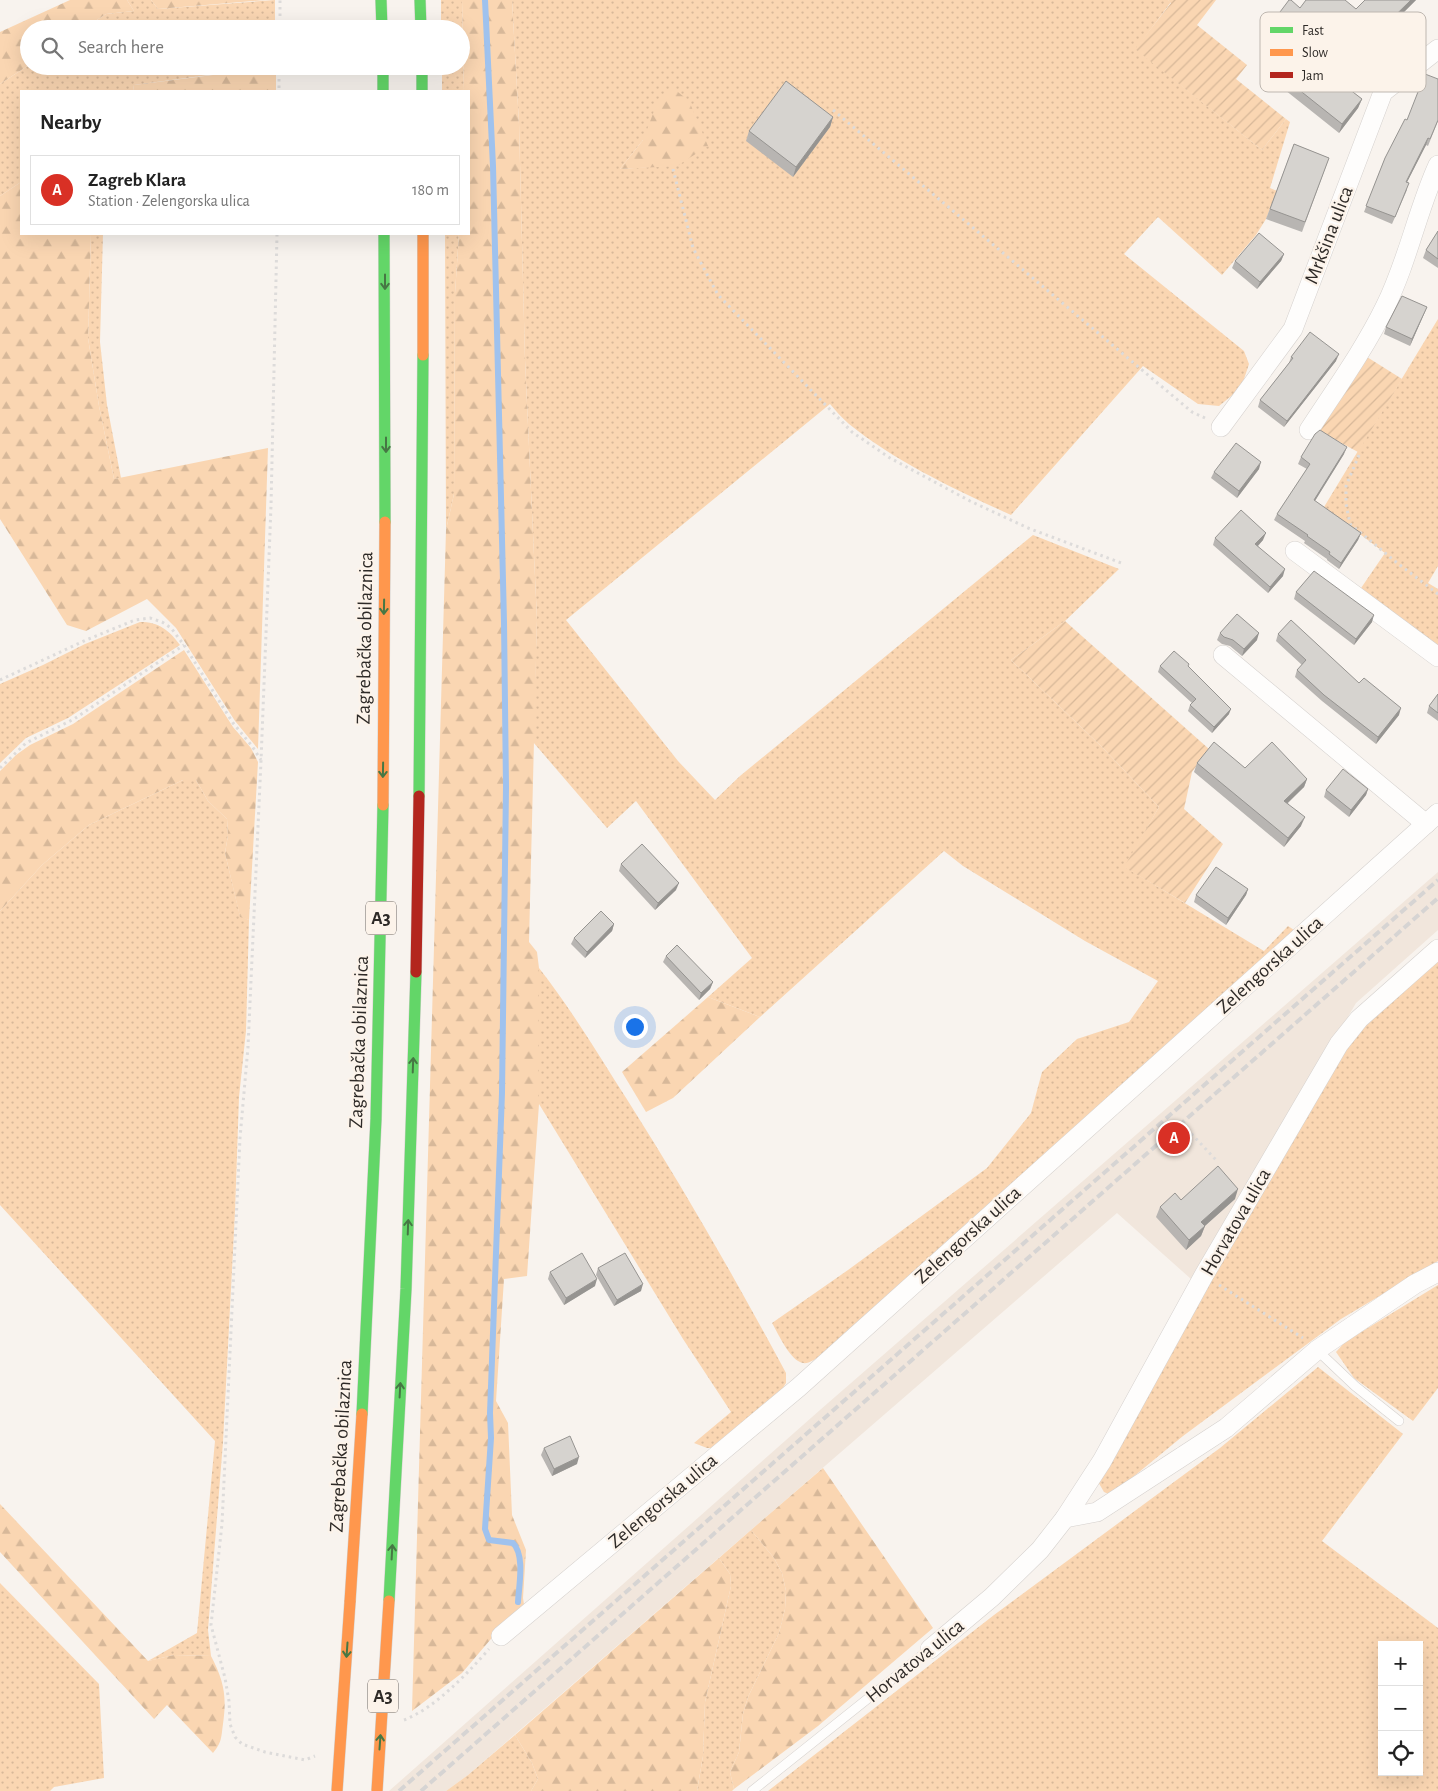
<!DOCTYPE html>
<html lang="en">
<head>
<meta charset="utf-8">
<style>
  :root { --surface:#fff; --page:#f2f2f2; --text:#222; --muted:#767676; --line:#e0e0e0; --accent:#d93025 }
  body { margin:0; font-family:"Alegreya Sans",sans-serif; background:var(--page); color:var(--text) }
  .controls { position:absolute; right:15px; bottom:15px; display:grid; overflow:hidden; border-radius:0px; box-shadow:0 5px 20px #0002 }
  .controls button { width:45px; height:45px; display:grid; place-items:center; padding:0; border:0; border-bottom:1px solid var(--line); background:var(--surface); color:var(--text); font:25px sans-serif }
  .you { position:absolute; left:634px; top:1026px; width:18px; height:18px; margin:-12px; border:4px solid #fff; border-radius:50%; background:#1a73e8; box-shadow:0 0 0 8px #1a73e833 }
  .badge { display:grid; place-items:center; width:32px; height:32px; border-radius:50%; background:var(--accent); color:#fff; font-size:16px; font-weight:700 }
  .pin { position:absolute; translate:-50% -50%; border:2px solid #fff; box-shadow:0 1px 5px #0006 }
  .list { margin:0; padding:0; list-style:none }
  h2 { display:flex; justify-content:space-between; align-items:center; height:65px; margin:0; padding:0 20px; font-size:21px }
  h2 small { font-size:16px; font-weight:400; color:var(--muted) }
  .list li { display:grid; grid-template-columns:32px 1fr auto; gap:15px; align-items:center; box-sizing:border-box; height:70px; margin:0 10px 10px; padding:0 10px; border:1px solid var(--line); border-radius:0px }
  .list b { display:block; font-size:19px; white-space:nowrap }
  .list p { margin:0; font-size:16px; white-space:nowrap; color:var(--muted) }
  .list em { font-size:16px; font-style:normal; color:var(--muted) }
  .icon { flex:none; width:28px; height:28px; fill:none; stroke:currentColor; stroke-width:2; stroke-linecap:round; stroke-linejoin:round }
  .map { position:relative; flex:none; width:1438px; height:1791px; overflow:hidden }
  .search { position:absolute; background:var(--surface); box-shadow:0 5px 20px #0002; left:20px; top:20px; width:450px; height:55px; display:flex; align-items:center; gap:12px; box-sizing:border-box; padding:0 18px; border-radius:28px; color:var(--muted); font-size:19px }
  .panel { position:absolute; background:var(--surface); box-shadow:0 5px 20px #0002; left:20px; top:90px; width:450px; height:145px; border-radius:0px }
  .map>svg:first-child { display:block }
</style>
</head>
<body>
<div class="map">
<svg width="1438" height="1791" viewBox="0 0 1438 1791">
  <defs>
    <pattern id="grass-dots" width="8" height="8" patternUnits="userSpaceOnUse" patternTransform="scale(1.25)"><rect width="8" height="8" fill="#fad6b2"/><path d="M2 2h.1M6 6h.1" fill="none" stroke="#d7b899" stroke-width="1.8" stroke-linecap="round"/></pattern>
    <pattern id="forest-firs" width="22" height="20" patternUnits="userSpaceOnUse" patternTransform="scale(1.25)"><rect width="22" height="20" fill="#fad6b2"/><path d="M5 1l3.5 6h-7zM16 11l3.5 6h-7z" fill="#d7b899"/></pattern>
    <pattern id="garden-furrows" width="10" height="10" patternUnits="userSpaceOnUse" patternTransform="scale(1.25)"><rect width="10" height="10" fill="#fad6b2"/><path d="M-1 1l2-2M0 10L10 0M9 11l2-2" fill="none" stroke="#d7b899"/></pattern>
  </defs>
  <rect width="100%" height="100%" fill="#f8f3ee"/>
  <polygon fill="#f1e6dc" points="1438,872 1438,930 1356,1003 1240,1203 1191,1279 1117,1213 468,1775 446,1791 389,1791 820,1410"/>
  <g fill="url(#grass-dots)" fill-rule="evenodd">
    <polygon points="127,0 151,0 158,9 275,0 275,29 83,29 106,14 134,11"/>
    <polygon points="441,0 462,0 464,91 442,91 442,66 461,66 461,29 441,29"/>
    <path d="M512,0H1168L1171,2L1136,49L1262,150L1286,119L1290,122L1270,188L1277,191L1266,219L1256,235L1222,275L1158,217L1124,254L1244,351L1249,364L1241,388L1219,406L1198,404L1143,366L1011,515C956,490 896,462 849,424C842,418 836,411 830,404L566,620L678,761L715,800L740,776L1033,535L1119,569L1065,621L1011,660L1102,747L1159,807L1125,867L1264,951L1288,926L1294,930L821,1356C815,1359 809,1364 803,1363C790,1361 778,1333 772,1323L848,1270L987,1168L1031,1113L1042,1072L1077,1039L1129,1022L1158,981L1085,941L963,866L944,851L760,1017L708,997L752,958L636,801L607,828L533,742L537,620L525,360L519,124ZM643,140L677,165L620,169Z"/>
    <polygon points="29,65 29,66 276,66 134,85 133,91 21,91 21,182 0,196 0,84"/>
    <polygon points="91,234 103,234 100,342 107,405 121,478 114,479 99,406 88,338"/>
    <polygon points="445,234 459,234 455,293 454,494 446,530"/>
    <polygon points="1438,319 1438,566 1428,583 1438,589 1438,651 1359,591 1385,553 1324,507"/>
    <path d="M140,622C159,622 169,630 180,645L68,718L26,738L0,763V684L43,665L85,644Z"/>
    <polygon points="183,780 196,780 208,801 227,819 228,835 225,853 240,916 249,920 246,1031 239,1097 235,1212 223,1442 208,1630 211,1656 174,1655 148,1661 197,1633 215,1441 0,1205 0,911 42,865 89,825"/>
    <polygon points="1438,958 1438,1261 1341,1319 1183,1436 1111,1495 1104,1492 1097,1480 1212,1273 1340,1059 1358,1031"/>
    <path d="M539,968C572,1010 599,1056 628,1101C684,1189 736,1280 786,1373V1383L781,1391L714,1448H707L694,1443L731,1412L683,1339L539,1104Z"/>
    <polygon points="1438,1285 1438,1388 1413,1421 1354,1378 1336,1352 1345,1342"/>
    <path d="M1318,1367L1403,1434L1322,1541L1438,1628V1791H768L994,1615L1220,1448ZM1382,1645H1419V1772H1382Z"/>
    <polygon points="751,1530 774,1558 782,1573 786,1591 785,1609 779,1633 748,1697 743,1714 739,1752 730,1772 734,1789 732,1791 697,1791 703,1756 705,1702 731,1586 730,1574 719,1558"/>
    <polygon points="0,1583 99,1684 104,1778 54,1787 50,1791 0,1791"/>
    <polygon points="515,1735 532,1763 538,1779 531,1791 446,1791 468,1775"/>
  </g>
  <g fill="url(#forest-firs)">
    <polygon points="70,0 127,0 134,11 106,14 83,29 29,29 29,65 0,84 0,32"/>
    <polygon points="151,0 266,0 158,9"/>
    <polygon points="462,0 512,0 519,124 525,360 537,620 529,942 537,952 539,968 539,1104 527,1276 504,1279 496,1401 508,1423 512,1515 526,1550 523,1598 525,1611 496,1633 462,1673 412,1711 446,530 454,494 455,293 459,234 469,234 469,91 464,91"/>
    <polygon points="276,67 276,91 133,91 134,85"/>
    <polygon points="673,88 689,101 708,146 677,166 620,169 643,140 659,98"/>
    <polygon points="21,182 21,234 91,234 88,338 99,406 114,479 268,448 258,749 235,721 176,628 147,599 86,631 67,625 0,519 0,196"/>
    <polygon points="184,650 233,727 251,748 258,762 249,920 240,917 225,853 228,835 227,819 208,801 196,780 183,780 89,825 42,865 0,911 0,771 16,755 30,745 73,724"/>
    <polygon points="708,997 760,1017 673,1098 646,1112 622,1072"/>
    <polygon points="823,1468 933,1628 818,1726 734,1789 730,1772 739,1752 743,1714 748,1697 779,1633 785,1609 786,1591 782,1573 774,1558 751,1530"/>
    <path d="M0,1504L148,1661L174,1655L211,1656C224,1681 227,1696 223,1724C221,1738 222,1742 213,1753L167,1705L154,1719L0,1552Z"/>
    <polygon points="719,1558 730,1574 731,1586 705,1702 703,1756 697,1791 531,1791 538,1779 532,1763 515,1735"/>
  </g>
  <g fill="url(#garden-furrows)">
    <polygon points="1168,0 1216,0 1197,25 1247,65 1236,79 1286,119 1262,150 1135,49 1171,3"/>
    <polygon points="1367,357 1402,379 1358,452 1319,431"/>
    <polygon points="1065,621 1209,749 1192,772 1184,809 1223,844 1185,903 1124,867 1159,807 1102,747 1011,660"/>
  </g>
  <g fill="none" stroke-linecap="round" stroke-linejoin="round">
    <path stroke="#9fc2ee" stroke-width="6" d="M485,0L493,166L504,622L506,787L502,1093L490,1413L491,1438L485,1529L489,1540L513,1543C525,1555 519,1585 518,1602"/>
    <defs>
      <g id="lane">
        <polyline points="1317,1350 1355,1386 1399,1421"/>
        <polyline points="752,1791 930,1649"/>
      </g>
      <g id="street">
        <polyline points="1221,427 1293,329 1383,92 1438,49"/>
        <path d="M1309,430C1335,390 1364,350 1385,307C1408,261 1417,211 1438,165"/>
        <polyline points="1295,551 1438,657"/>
        <polyline points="1223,655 1426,824"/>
        <polyline points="1065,1518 1097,1512 1226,1428 1317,1350 1415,1284 1438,1272"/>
        <polyline points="501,1636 799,1387 1438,813"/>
        <polyline points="930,1649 992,1597 1040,1550 1065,1518 1102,1461 1204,1275 1339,1044 1359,1019 1438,949"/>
      </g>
      <g id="fast">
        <polyline points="381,0 382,29"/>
        <polyline points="420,0 421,29"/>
        <polyline points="383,66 383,91"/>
        <polyline points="422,66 422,91"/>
        <polyline points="384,234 385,522"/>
        <polyline points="419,796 423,355"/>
        <polyline points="362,1414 376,1119 383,805"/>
        <polyline points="389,1601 406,1289 416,972"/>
      </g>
      <g id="slow">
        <polyline points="423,234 423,355"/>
        <polyline points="383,805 385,522"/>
        <polyline points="350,1602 362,1414"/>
      </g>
      <polyline id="jam" points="416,972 419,796"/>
    </defs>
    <use href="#lane" stroke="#d5d1ce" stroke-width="10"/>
    <use href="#street" stroke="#d5d1ce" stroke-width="20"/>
    <use href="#fast" stroke="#d5d1ce" stroke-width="12"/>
    <use href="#slow" stroke="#d5d1ce" stroke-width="12"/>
    <use href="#jam" stroke="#d5d1ce" stroke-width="12"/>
    <g stroke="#dddbda" stroke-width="3" stroke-dasharray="2.5 4" stroke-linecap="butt">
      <polyline points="280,29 280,0"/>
      <polyline points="279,66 279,91"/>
      <polyline points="833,110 1192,412 1205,418"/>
      <polyline points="673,169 693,248 718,295 852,432 890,458 970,501 1028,528 1124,564"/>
      <polyline points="277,234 271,506 261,761 248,1047 240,1138 222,1524 211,1625 225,1678 229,1701 230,1724 235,1737 242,1744 265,1752 305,1760 315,1756"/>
      <polyline points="1359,455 1346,486 1346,504 1350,524 1396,562 1438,594"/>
      <polyline points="0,680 86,640 135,620 150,618 162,622 171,628 184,645 233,723 252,746 261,760"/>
      <polyline points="0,768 26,743 74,719 184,645"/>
      <polyline points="1187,1129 1216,1160"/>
      <polyline points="1219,1285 1303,1338"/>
      <path d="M404,1720C435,1708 467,1674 489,1649"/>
    </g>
    <use href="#lane" stroke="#fefdfc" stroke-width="9"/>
    <use href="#street" stroke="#fefdfc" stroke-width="19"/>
    <use href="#fast" stroke="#63d668" stroke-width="11"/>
    <use href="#slow" stroke="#ff974d" stroke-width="11"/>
    <use href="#jam" stroke="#b3261e" stroke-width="11"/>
    <g stroke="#d6d4d3" stroke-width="4" stroke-dasharray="8 4" stroke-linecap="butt">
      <polyline points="399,1791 1438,880"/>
      <polyline points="421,1791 1438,898"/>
    </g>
    <defs>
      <g id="slow-bridge">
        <polyline points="337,1791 350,1602"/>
        <polyline points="377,1791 389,1601"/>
      </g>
    </defs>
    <use href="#slow-bridge" stroke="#d5d1ce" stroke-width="12" stroke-linecap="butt"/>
    <use href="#slow-bridge" stroke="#ff974d" stroke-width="11"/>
  </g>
  <g fill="#b8b5b2">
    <polygon points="1365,0 1416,0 1369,47 1374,61 1351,91 1362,99 1358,108 1339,133 1285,90 1288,81 1310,53 1274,25 1277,16 1300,8 1356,9"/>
    <polygon points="833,117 830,127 793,177 746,141 749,131"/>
    <polygon points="1407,120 1438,121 1428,146 1426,145 1407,182 1407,190 1392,224 1364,212 1385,158"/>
    <polygon points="1294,144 1329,158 1302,232 1266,219"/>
    <polygon points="1438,231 1438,268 1423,258 1426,250"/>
    <polygon points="1284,254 1281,261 1257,289 1232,268 1235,261"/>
    <polygon points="1427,307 1410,346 1384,334 1386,327"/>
    <polygon points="1291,357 1336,361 1284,427 1258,407 1260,400 1289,363"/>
    <polygon points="1344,454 1315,501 1361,533 1358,540 1339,569 1327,560 1327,559 1304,543 1305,541 1274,520 1277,514 1307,469 1298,464 1301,457"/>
    <polygon points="1259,469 1237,498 1211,478 1214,472"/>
    <polygon points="1215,538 1263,540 1258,546 1283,576 1268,593 1213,545"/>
    <polygon points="1296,592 1372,622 1354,645 1294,599"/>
    <polygon points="1220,633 1257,640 1242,656 1230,646 1222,644 1217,640"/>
    <polygon points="1278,634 1359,683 1399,715 1376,744 1322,701 1295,677 1297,670 1302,665 1276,641"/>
    <polygon points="1160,666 1188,667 1229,714 1212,733 1188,711 1190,705 1192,703 1158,672"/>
    <polygon points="1438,694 1438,721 1427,713 1429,706"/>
    <polygon points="1197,763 1245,768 1307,779 1304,787 1288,803 1301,826 1284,847 1194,772"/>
    <polygon points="1368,789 1366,795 1349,817 1324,797 1326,790"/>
    <polygon points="621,864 676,890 655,910 619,871"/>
    <polygon points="1248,889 1246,895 1226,925 1194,902 1196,895"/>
    <polygon points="614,924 612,931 585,958 571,944 574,938"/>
    <polygon points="666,956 713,982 710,989 699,1000 663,962"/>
    <polygon points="1235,1199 1205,1226 1201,1236 1186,1250 1156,1217 1160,1207 1181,1200"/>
    <polygon points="598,1268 641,1291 614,1306 596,1275"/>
    <polygon points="550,1272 595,1286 564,1305 548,1279"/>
    <polygon points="544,1448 577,1464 552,1476 541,1455"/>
  </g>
  <g fill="#969491">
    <polygon points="1411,0 1416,0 1363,53 1366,44"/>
    <polygon points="1377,53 1374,61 1345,98 1349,89"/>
    <polygon points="1362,99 1358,108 1339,133 1342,124"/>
    <polygon points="833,117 830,127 793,177 796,167"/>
    <polygon points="1428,138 1426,145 1404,188 1406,182"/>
    <polygon points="1284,254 1281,261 1257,289 1260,282"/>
    <polygon points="1427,307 1424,314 1410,346 1412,339"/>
    <polygon points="1339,354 1336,361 1284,427 1287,421"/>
    <polygon points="1347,447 1344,454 1311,507 1314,500"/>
    <polygon points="1261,462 1259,469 1237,498 1239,491"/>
    <polygon points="1266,533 1263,540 1253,551 1255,544"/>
    <polygon points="1361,533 1358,540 1339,569 1341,563"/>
    <polygon points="1285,569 1283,576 1268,593 1270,587"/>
    <polygon points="1374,615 1372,622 1354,645 1356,639"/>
    <polygon points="1259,633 1257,640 1242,656 1244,649"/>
    <polygon points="1401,708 1399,715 1376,744 1378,737"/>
    <polygon points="1231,709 1229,714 1212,733 1214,727"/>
    <polygon points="1307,779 1304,787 1281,809 1284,801"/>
    <polygon points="1368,789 1366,795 1349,817 1351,810"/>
    <polygon points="1305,817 1301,826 1284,847 1288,838"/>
    <polygon points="679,883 676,890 655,910 658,903"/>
    <polygon points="1248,889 1246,895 1226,925 1228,918"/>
    <polygon points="614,924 612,931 585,958 587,952"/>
    <polygon points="713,982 710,989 699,1000 701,993"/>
    <polygon points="1238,1189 1235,1199 1198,1232 1201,1222"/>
    <polygon points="1205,1226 1201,1236 1186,1250 1189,1240"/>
    <polygon points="597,1279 595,1286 564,1305 566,1298"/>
    <polygon points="643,1284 641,1291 614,1306 617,1300"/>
    <polygon points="579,1457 577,1464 552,1476 554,1469"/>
  </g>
  <g fill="#d6d3cf" stroke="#969491">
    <polygon points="1289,0 1291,0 1300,8 1306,0 1345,0 1356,9 1365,0 1411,0 1366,44 1377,53 1349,89 1362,99 1342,124 1288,81 1316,46 1277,16"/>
    <polygon points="1425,74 1438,79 1438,120 1430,139 1428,138 1406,182 1409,183 1395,217 1366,206 1385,158 1405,119 1407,120"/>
    <polygon points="786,81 833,117 796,167 749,131"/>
    <polygon points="1294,144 1329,158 1305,222 1270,209"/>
    <polygon points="1438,231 1438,259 1426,250"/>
    <polygon points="1259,233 1284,254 1260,282 1235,261"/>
    <polygon points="1402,296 1427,307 1412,339 1386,327"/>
    <polygon points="1310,332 1339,354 1287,421 1260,400 1293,358 1291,357"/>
    <polygon points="1320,430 1347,447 1314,500 1361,533 1341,563 1329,554 1330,552 1307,536 1308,535 1277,514 1310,464 1301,457 1315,434"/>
    <polygon points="1236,443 1261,462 1239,491 1214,472"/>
    <polygon points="1241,510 1266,533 1255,544 1285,569 1270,587 1215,538"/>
    <polygon points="1314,571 1374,615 1356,639 1296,592"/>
    <polygon points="1237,614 1259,633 1244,649 1233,640 1224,637 1220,633"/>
    <polygon points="1291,620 1359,683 1364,678 1401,708 1378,737 1324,695 1297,670 1306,660 1278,634"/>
    <polygon points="1174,651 1189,664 1188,666 1231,709 1214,727 1190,705 1196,699 1160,666"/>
    <polygon points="1438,694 1438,713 1429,706"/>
    <polygon points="1214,742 1245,768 1272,742 1307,779 1284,801 1305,817 1288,838 1197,763"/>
    <polygon points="1343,769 1368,789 1351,810 1326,790"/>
    <polygon points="642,844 679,883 658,903 621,864"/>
    <polygon points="1216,867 1248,889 1228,918 1196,895"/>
    <polygon points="601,911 614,924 587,952 574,938"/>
    <polygon points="677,945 713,982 701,993 666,956"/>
    <polygon points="1218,1166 1238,1189 1201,1222 1205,1226 1189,1240 1160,1207 1175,1193 1181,1200"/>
    <polygon points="582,1253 597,1279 566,1298 550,1272"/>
    <polygon points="625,1253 643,1284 617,1300 598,1268"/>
    <polygon points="570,1436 579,1457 554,1469 544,1448"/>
  </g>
  <defs><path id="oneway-shaft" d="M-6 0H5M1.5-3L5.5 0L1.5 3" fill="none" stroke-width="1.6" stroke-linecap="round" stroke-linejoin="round" transform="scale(1.25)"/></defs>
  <g stroke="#467744">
    <use href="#oneway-shaft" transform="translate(385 282) rotate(90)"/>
    <use href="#oneway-shaft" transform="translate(386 445) rotate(90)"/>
    <use href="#oneway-shaft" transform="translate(384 607) rotate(91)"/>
    <use href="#oneway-shaft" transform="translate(383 770) rotate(91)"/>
    <use href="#oneway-shaft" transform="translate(413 1065) rotate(-88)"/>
    <use href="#oneway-shaft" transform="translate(408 1227) rotate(-88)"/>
    <use href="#oneway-shaft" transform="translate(400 1390) rotate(-87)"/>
    <use href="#oneway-shaft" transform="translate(392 1552) rotate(-87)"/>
    <use href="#oneway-shaft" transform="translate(347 1650) rotate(94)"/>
    <use href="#oneway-shaft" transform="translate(380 1742) rotate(-86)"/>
  </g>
  <g text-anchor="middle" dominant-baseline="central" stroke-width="4.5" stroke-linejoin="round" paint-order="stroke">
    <g fill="#fcf3ea" stroke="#6c6662" stroke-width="1">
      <rect x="366" y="901.5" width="30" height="33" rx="4"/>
      <rect x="368" y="1679.5" width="30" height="33" rx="4"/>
    </g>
    <g font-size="19" font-weight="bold" fill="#2e2a27">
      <text x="381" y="918">A3</text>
      <text x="383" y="1696">A3</text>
    </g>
    <g font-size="20" fill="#2e2a27" stroke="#fcf3ea">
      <text transform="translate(1329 235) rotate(-69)">Mrkšina ulica</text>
      <text transform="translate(365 638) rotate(-89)">Zagrebačka obilaznica</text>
      <text transform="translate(1270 965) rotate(-42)">Zelengorska ulica</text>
      <text transform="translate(359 1042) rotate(-88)">Zagrebačka obilaznica</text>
      <text transform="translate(1236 1222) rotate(-60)">Horvatova ulica</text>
      <text transform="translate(968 1235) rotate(-42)">Zelengorska ulica</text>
      <text transform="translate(341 1446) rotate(-87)">Zagrebačka obilaznica</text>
      <text transform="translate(663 1501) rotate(-40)">Zelengorska ulica</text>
      <text transform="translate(915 1661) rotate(-39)">Horvatova ulica</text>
    </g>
  </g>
  <rect x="1260" y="12" width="166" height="80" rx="8" fill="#fcf3ea" stroke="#beb7b0" stroke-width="1"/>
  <rect x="1270" y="27" width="23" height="6" fill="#63d668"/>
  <rect x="1270" y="49" width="23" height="7" fill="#ff974d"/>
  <rect x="1270" y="72" width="23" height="6" fill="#b3261e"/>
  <g font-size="14" fill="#2e2a27">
    <text x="1302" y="35">Fast</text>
    <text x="1302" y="57">Slow</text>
    <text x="1302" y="80">Jam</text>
  </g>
</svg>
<div class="controls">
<button>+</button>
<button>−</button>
<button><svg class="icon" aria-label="locate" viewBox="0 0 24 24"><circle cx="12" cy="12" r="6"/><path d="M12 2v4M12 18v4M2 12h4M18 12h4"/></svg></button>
</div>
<div class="you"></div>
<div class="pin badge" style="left:1174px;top:1138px">A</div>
<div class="search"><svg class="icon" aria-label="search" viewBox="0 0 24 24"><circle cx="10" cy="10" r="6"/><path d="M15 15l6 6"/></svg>Search here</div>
<section class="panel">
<h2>Nearby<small></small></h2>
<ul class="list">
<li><span class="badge">A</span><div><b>Zagreb Klara</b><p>Station · Zelengorska ulica</p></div><em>180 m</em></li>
</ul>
</section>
</div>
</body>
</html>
